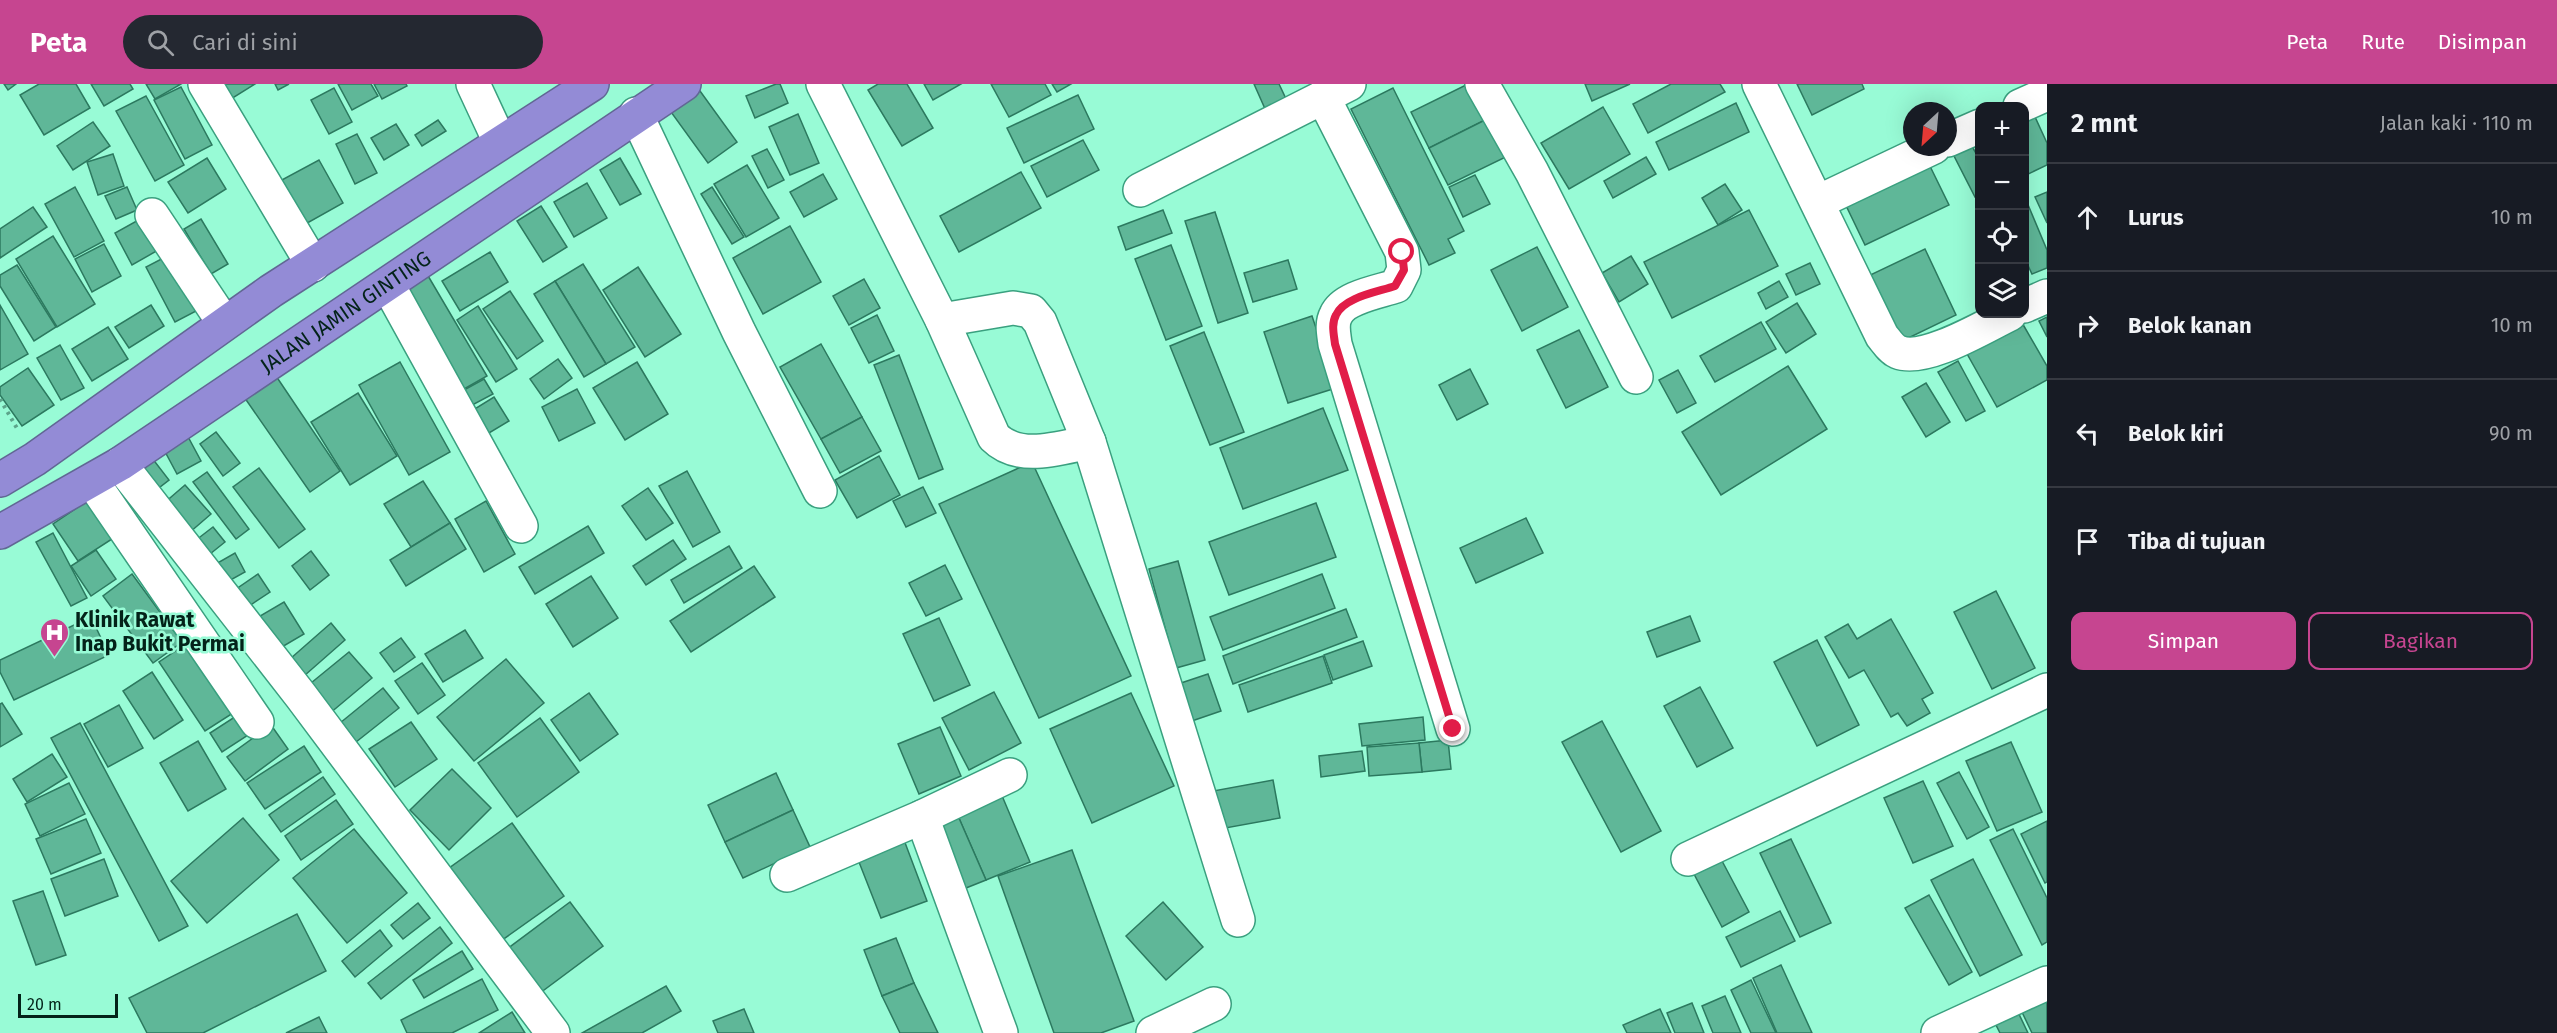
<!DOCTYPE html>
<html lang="id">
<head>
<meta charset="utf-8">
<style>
  :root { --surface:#171b24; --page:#242831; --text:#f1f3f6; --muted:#9ea1a6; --line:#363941; --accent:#c64590 }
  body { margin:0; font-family:"Fira Sans",sans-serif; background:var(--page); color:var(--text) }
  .controls { position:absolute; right:18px; top:18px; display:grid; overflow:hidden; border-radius:12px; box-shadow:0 6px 24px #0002 }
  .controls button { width:54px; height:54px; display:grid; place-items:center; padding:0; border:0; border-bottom:2px solid var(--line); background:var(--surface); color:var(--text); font:30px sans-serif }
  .compass { position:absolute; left:1903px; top:18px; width:54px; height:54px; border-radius:50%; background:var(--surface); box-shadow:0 6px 24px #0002; rotate:206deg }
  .scale { position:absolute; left:18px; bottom:15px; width:100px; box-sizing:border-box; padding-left:6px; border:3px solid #032319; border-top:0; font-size:16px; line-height:21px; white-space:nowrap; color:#032319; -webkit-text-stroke:4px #98fbd6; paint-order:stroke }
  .stop { position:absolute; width:18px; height:18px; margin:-14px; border:4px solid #e11d48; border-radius:50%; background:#fff }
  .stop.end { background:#e11d48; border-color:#fff; box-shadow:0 2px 6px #0008 }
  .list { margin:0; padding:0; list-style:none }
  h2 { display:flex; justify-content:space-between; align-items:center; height:78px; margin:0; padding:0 24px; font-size:26px }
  h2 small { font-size:20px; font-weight:400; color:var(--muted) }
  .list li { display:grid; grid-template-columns:39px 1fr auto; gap:18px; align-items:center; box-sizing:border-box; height:108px; padding:0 24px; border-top:2px solid var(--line) }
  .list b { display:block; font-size:22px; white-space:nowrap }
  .list em { font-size:20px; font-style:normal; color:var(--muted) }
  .actions { display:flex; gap:12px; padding:18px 24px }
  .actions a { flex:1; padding:14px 0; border:2px solid var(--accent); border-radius:12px; text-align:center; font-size:21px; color:var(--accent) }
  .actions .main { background:var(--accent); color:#fff }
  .icon { flex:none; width:33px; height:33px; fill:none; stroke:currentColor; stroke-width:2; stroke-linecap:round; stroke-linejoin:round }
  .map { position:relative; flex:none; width:2047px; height:949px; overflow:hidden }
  header { display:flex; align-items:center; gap:36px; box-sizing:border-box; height:84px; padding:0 30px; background:var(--accent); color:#fff }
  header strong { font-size:28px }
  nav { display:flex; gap:33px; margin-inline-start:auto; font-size:21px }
  .search { width:420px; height:54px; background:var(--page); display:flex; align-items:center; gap:15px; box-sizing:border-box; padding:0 21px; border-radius:33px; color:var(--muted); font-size:22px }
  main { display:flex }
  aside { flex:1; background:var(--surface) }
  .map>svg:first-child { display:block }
</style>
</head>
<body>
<header>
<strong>Peta</strong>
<div class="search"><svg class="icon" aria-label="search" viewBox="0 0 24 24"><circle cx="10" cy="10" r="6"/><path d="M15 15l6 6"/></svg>Cari di sini</div>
<nav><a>Peta</a><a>Rute</a><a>Disimpan</a></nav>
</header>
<main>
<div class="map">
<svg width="2047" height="949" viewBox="0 0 2047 949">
  <rect width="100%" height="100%" fill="#98fbd6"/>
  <g fill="#5fb798" stroke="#2c795f" stroke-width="1.5">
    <polygon points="4,0 16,0 8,6"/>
    <polygon points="39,0 76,0 90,24 44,51 20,11"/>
    <polygon points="91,0 130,0 133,5 104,22"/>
    <polygon points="146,0 181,0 155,15"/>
    <polygon points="211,0 255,0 223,20"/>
    <polygon points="275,0 289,0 278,6"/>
    <polygon points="338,0 371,0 378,12 352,26"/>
    <polygon points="374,0 406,0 407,2 382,15"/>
    <polygon points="776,0 780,0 788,19 755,34 746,12"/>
    <polygon points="878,0 907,0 933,44 902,62 868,6"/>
    <polygon points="924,0 961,0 933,16"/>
    <polygon points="991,0 1045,0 1051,11 1009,33"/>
    <polygon points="1052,0 1071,0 1057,8"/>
    <polygon points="1254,0 1279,0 1287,17 1266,27"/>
    <polygon points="1468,0 1493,32 1429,64 1411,28"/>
    <polygon points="1585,0 1630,0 1592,17"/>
    <polygon points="1671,0 1720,0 1725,8 1648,49 1633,20"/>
    <polygon points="1797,0 1862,0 1864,5 1812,31"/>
    <polygon points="181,3 212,61 185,75 154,16"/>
    <polygon points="334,4 352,38 329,50 311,16"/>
    <polygon points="1393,4 1464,147 1448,155 1455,169 1429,181 1351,25"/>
    <polygon points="700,7 737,58 708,79 671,28"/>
    <polygon points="1078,11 1094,45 1024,79 1007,44"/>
    <polygon points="146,12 184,81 155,97 116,27"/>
    <polygon points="1736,19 1749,48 1669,86 1656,58"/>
    <polygon points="2030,22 2047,59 2047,81 2024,92 2024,25"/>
    <polygon points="1603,23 1630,70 1569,105 1541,59"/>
    <polygon points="798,30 819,79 790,91 769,43"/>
    <polygon points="1493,32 1512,70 1448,101 1429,64"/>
    <polygon points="438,36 446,47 422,62 415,51"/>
    <polygon points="93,38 110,62 73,86 57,62"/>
    <polygon points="396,40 409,61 384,76 371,54"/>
    <polygon points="357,50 377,89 355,100 336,60"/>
    <polygon points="1083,56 1099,86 1047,113 1031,82"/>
    <polygon points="1970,59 1980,76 1980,111 1975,113 1952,68"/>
    <polygon points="767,65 784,96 768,104 752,72"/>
    <polygon points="113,70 124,102 98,111 87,78"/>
    <polygon points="1924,70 1949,121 1865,161 1840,109"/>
    <polygon points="1646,73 1656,90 1613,114 1604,97"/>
    <polygon points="207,74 226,105 188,129 168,98"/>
    <polygon points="620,74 641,110 620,121 600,86"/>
    <polygon points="319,76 343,119 302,142 278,98"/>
    <polygon points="747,81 779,134 746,153 714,100"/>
    <polygon points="1021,88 1041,124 959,168 940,132"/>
    <polygon points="823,90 837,115 804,133 790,108"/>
    <polygon points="1475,91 1490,120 1463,133 1449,103"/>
    <polygon points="587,99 607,134 574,153 554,118"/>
    <polygon points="1725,100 1742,126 1718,141 1702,114"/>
    <polygon points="75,103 104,157 74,173 45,120"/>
    <polygon points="127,103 137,126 116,135 105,112"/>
    <polygon points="712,103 744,153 732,160 701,110"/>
    <polygon points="2047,108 2047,139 2035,113"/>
    <polygon points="2024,116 2026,116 2047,166 2047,184 2032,190 2024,173"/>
    <polygon points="541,122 567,163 543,178 517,137"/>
    <polygon points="33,123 47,143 0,174 0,145"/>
    <polygon points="1163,126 1172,149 1126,166 1118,143"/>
    <polygon points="1749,126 1778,182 1672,234 1644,178"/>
    <polygon points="1215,128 1248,229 1218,239 1185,137"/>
    <polygon points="142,134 160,165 132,181 115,149"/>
    <polygon points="201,135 228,180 211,190 184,145"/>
    <polygon points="790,142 821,198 763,230 733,174"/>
    <polygon points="53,152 95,220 57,243 16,175"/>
    <polygon points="104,160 121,192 92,208 75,175"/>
    <polygon points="1171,161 1202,242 1166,256 1135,175"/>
    <polygon points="1537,163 1568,223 1522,247 1491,186"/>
    <polygon points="1925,165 1956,231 1898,259 1866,193"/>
    <polygon points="490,168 508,198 460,227 442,197"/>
    <polygon points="171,170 200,225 175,238 146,183"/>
    <polygon points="1631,172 1648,200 1619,218 1602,189"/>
    <polygon points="1288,176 1297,205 1253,218 1244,189"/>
    <polygon points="1810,179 1820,200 1796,211 1786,190"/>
    <polygon points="583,180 635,263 606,280 555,197"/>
    <polygon points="17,181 56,243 34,257 0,202 0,191"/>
    <polygon points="638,183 681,250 645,273 603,206"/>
    <polygon points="424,185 487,292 457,309 394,202"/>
    <polygon points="864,195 880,224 849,241 833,212"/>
    <polygon points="555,197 606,280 584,293 534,210"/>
    <polygon points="1779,197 1788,213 1766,225 1758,209"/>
    <polygon points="510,207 543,257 517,275 483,225"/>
    <polygon points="1797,219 1816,250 1786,269 1766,238"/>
    <polygon points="0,221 28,270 0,286"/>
    <polygon points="151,221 164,242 129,264 115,243"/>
    <polygon points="478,222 517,285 496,298 457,236"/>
    <polygon points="877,231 894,267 869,279 851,244"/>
    <polygon points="1312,232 1336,304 1288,319 1264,248"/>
    <polygon points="2047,233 2047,253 2039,237"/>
    <polygon points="2021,237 2047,282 2047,296 1997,323 1966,268"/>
    <polygon points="1761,238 1776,265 1715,298 1700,272"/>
    <polygon points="108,243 128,275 92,297 72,265"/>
    <polygon points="1579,246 1608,303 1566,324 1537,266"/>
    <polygon points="1204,248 1244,348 1210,361 1170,262"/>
    <polygon points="821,260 862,333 821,355 780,283"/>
    <polygon points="60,261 84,304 61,316 37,274"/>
    <polygon points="899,271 943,385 919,395 874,281"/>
    <polygon points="558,275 572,294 544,315 530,295"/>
    <polygon points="1958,277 1985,327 1966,337 1938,288"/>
    <polygon points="400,278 450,368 409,391 359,301"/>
    <polygon points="637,278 668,330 625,356 593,304"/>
    <polygon points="1788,282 1827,345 1721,411 1682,348"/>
    <polygon points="28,284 54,321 22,342 0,311 0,303"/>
    <polygon points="1470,285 1488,320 1457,336 1439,301"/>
    <polygon points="1678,286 1696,319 1677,329 1659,296"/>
    <polygon points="274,289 340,387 310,408 242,310"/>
    <polygon points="484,295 493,310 461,327 453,312"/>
    <polygon points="1926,299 1950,338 1926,353 1902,313"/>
    <polygon points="577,305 595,339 559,357 542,323"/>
    <polygon points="358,309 397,372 350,401 311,338"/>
    <polygon points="494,313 509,337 479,355 465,331"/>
    <polygon points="1323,324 1348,386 1243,425 1220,364"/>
    <polygon points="862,333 881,367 840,389 821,355"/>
    <polygon points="216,348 240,379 223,392 200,360"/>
    <polygon points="186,349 201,377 177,390 162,362"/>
    <polygon points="879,372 900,411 857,434 835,396"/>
    <polygon points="152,374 169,396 151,410 133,388"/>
    <polygon points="1032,378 1131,592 1039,634 939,420"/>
    <polygon points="259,384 305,445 279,464 233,403"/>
    <polygon points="687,387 720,448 693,463 659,402"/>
    <polygon points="207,388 249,445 236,455 193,398"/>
    <polygon points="423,397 450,439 411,463 384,420"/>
    <polygon points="185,401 211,430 182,455 156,426"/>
    <polygon points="923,403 936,429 906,443 893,417"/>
    <polygon points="648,404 673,439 646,456 622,422"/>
    <polygon points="87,417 112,455 78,477 53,440"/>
    <polygon points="486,417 515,470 484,488 455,435"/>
    <polygon points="1316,419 1336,473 1229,511 1209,458"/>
    <polygon points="1526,434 1543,469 1476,499 1460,464"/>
    <polygon points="450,439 466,465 406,502 390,476"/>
    <polygon points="588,442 604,469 535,510 519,483"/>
    <polygon points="213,443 225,458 200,478 187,463"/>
    <polygon points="53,449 87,514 71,522 36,458"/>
    <polygon points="673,456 686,475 646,501 633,482"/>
    <polygon points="729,462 742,484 684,519 671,496"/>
    <polygon points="96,466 116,495 91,512 71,482"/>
    <polygon points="311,467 329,491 310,506 292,482"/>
    <polygon points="235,469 245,488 218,503 207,485"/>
    <polygon points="1178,477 1205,576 1176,584 1149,485"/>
    <polygon points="945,481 962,515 926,532 909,499"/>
    <polygon points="754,482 775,513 691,568 670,537"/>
    <polygon points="132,490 182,558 153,579 103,512"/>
    <polygon points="258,490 270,508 237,530 226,512"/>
    <polygon points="1322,490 1335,524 1223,566 1210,533"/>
    <polygon points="591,492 618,534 573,563 546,520"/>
    <polygon points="1996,507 2035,584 1992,605 1954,528"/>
    <polygon points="284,518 304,550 270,570 250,538"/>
    <polygon points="1346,525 1357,553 1233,600 1223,572"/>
    <polygon points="1690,532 1700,557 1657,573 1647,548"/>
    <polygon points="91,533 109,571 14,616 0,588 0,576"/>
    <polygon points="939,534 970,601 934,617 903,550"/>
    <polygon points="1891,535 1933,609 1922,615 1930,629 1907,642 1898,629 1891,633 1864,586 1849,594 1825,553 1848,540 1857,555"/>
    <polygon points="331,539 345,556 296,599 282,582"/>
    <polygon points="465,546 483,574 443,598 425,570"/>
    <polygon points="198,552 244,622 205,647 159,578"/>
    <polygon points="401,554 415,573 394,588 380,569"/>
    <polygon points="1817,556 1859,641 1817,662 1774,578"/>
    <polygon points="1363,557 1372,582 1333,596 1324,571"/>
    <polygon points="349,568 372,594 323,635 300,608"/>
    <polygon points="1323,572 1332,599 1248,628 1239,601"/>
    <polygon points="506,575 544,619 474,677 437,633"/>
    <polygon points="422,579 445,611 418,630 395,597"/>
    <polygon points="152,588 183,636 154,655 123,607"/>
    <polygon points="1208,590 1221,627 1183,640 1169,603"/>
    <polygon points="1700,603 1733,664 1697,683 1664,622"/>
    <polygon points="383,604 399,624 356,658 340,639"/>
    <polygon points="994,608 1021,659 969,686 942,634"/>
    <polygon points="589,609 618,650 580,677 551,636"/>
    <polygon points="1131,609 1174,702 1092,739 1050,645"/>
    <polygon points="2,619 22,650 0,663 0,620"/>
    <polygon points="119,621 143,664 108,683 84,640"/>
    <polygon points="247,625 259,644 222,668 210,649"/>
    <polygon points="1423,633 1425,656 1362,662 1359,640"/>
    <polygon points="540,634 579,688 517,733 478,679"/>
    <polygon points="1602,637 1661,747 1621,768 1562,658"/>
    <polygon points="411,638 437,675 395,703 369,665"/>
    <polygon points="80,639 188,842 159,857 51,654"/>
    <polygon points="271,641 288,665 245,697 227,673"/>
    <polygon points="940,643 961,692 919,710 898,660"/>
    <polygon points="1448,656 1451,685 1422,688 1419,659"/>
    <polygon points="198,657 226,705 188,727 160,679"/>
    <polygon points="2011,658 2042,728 1997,747 1966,677"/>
    <polygon points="1419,659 1422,688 1369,692 1367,663"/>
    <polygon points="304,662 321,688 265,725 247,699"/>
    <polygon points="1362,667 1365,687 1321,693 1319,672"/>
    <polygon points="52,670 67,693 27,718 13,695"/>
    <polygon points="452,685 491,724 449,766 410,726"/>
    <polygon points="1959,688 1989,743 1967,755 1937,699"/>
    <polygon points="776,689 793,726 725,758 708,721"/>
    <polygon points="323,693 335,710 281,748 269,731"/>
    <polygon points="1273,696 1280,734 1220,745 1213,707"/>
    <polygon points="1923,697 1953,762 1913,779 1884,714"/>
    <polygon points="69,699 85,730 40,752 25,720"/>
    <polygon points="1000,707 1030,778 986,796 955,725"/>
    <polygon points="336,716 353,740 301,776 285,752"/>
    <polygon points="955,725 986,796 956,808 926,737"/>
    <polygon points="793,726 810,763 743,794 725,758"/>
    <polygon points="243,734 279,776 207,839 171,797"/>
    <polygon points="86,735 101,769 51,790 36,755"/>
    <polygon points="2047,737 2047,798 2045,799 2021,750"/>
    <polygon points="512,739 564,812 498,859 445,787"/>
    <polygon points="354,745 407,809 347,859 293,794"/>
    <polygon points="2013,745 2047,814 2047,858 2042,861 1990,756"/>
    <polygon points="1791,755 1831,839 1800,853 1760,769"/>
    <polygon points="904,756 927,817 881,834 857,773"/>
    <polygon points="1072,766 1134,937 1101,949 1054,949 998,792"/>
    <polygon points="104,775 118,812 65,832 51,795"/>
    <polygon points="1721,775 1749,828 1722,843 1694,790"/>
    <polygon points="1973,775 2022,871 1980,892 1931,796"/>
    <polygon points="43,807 66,871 36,881 13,817"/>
    <polygon points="1929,811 1972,888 1949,901 1905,824"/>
    <polygon points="570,818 603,862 536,912 503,868"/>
    <polygon points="1163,818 1203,863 1166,896 1126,852"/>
    <polygon points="418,819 430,834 403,855 391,841"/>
    <polygon points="1780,827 1795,857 1741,883 1726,853"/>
    <polygon points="297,830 326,887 203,949 147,949 129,914"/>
    <polygon points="440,843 452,859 381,915 368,899"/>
    <polygon points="380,846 392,862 355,893 342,877"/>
    <polygon points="896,854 914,899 882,912 864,866"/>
    <polygon points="462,867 473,885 424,914 413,896"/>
    <polygon points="1781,881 1812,949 1777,949 1753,894"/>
    <polygon points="482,895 498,926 452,949 407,949 401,936"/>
    <polygon points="1751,896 1776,949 1751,949 1731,906"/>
    <polygon points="914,899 938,949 900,949 882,912"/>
    <polygon points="666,902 681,927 642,949 582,949"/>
    <polygon points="1725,912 1741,949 1713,949 1702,922"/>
    <polygon points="2047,913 2047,949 2032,949 2020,924"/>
    <polygon points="1692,919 1704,949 1675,949 1667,929"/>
    <polygon points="744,925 754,949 718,949 713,937"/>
    <polygon points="1660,925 1671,949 1627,949 1623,941"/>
    <polygon points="2017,926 2028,949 2000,949 1994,937"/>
    <polygon points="512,928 525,949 479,949"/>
    <polygon points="319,933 327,949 286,949"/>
  </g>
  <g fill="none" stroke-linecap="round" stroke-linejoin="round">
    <defs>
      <g id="minor">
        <polyline points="205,0 313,181"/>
        <polyline points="473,0 500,58"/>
        <path d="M823,0L942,236L994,353C1019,378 1059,364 1089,358L1238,836"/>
        <polyline points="1482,0 1532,88 1636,293"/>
        <path d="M1759,0L1882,252C1887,258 1891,265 1898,268C1925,279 1985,242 2010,230"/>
        <path d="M1323,13L1402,168L1404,186L1396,202C1378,208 1344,213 1336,231C1331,240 1334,251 1335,260L1453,645"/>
        <polyline points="2020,22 2047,10"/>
        <polyline points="636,30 739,248 820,407"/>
        <polyline points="1948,56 1980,42"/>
        <polyline points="1140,106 1349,0"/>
        <polyline points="1818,118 1934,63"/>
        <polyline points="152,131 224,239"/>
        <polyline points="388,201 521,442"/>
        <polyline points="2024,222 2047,212"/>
        <polyline points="942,236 1013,224 1031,227 1040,238 1089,358"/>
        <polyline points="120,380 301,612 553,949"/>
        <polyline points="92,397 257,638"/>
        <polyline points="922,733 1001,949"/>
        <polyline points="1688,775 2047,606"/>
        <polyline points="787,791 922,733 1010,691"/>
        <polyline points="1153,949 1214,920"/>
        <polyline points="1938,949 2047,899"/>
      </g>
      <g id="highway">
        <polyline points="0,396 35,375 271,207 592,0"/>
        <path id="s1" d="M0,448L120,380L684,0"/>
      </g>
    </defs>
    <use href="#minor" stroke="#3aa07f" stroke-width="36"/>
    <use href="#highway" stroke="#616794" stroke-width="36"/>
    <polyline stroke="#5ca48a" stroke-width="4" stroke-dasharray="3 4.5" stroke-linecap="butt" points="0,315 18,346"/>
    <use href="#minor" stroke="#fff" stroke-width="33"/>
    <use href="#highway" stroke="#938bd6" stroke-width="33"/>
  </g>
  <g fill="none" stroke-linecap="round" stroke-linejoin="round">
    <path stroke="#e11d48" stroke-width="8" d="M1402,168L1404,186L1395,202C1378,208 1344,213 1336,231C1331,240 1334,251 1335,260L1453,645"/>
  </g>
  <defs>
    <symbol id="hospital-pin" viewBox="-11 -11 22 30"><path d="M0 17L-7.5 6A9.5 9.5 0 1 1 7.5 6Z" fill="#c64590" stroke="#98fbd6"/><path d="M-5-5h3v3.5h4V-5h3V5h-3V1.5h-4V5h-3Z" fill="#fff"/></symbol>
  </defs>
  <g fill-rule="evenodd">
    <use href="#hospital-pin" x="38" y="532" width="33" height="45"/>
  </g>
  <g text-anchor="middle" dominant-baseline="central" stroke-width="5" stroke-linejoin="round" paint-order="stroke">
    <g font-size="21" fill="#032319" stroke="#98fbd6">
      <text stroke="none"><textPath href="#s1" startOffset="410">JALAN JAMIN GINTING</textPath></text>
    </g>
    <g font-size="21" font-weight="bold" fill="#032319" stroke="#98fbd6" text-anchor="start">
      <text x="75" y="536">Klinik Rawat<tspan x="75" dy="24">Inap Bukit Permai</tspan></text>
    </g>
  </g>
</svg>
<div class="controls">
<button>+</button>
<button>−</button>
<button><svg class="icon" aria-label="locate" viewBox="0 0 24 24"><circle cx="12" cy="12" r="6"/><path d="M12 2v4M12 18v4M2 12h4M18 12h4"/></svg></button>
<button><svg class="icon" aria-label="layers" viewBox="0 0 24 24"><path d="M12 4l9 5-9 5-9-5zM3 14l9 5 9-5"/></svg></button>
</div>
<svg class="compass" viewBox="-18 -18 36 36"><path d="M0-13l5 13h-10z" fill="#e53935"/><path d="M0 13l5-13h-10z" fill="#9ea1a6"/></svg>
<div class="scale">20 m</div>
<div class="stop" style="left:1402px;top:168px"></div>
<div class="stop end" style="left:1453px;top:645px"></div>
</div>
<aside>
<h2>2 mnt<small>Jalan kaki · 110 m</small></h2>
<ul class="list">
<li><svg class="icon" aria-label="ahead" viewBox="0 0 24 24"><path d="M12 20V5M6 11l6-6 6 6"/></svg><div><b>Lurus</b></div><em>10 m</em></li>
<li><svg class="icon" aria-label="right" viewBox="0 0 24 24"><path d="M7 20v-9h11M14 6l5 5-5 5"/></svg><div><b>Belok kanan</b></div><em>10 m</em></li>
<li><svg class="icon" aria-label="left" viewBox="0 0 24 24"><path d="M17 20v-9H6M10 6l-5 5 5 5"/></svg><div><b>Belok kiri</b></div><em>90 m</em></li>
<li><svg class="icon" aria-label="arrive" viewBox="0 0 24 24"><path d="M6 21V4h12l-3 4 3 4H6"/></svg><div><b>Tiba di tujuan</b></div></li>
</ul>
<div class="actions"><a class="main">Simpan</a><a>Bagikan</a></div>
</aside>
</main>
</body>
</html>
